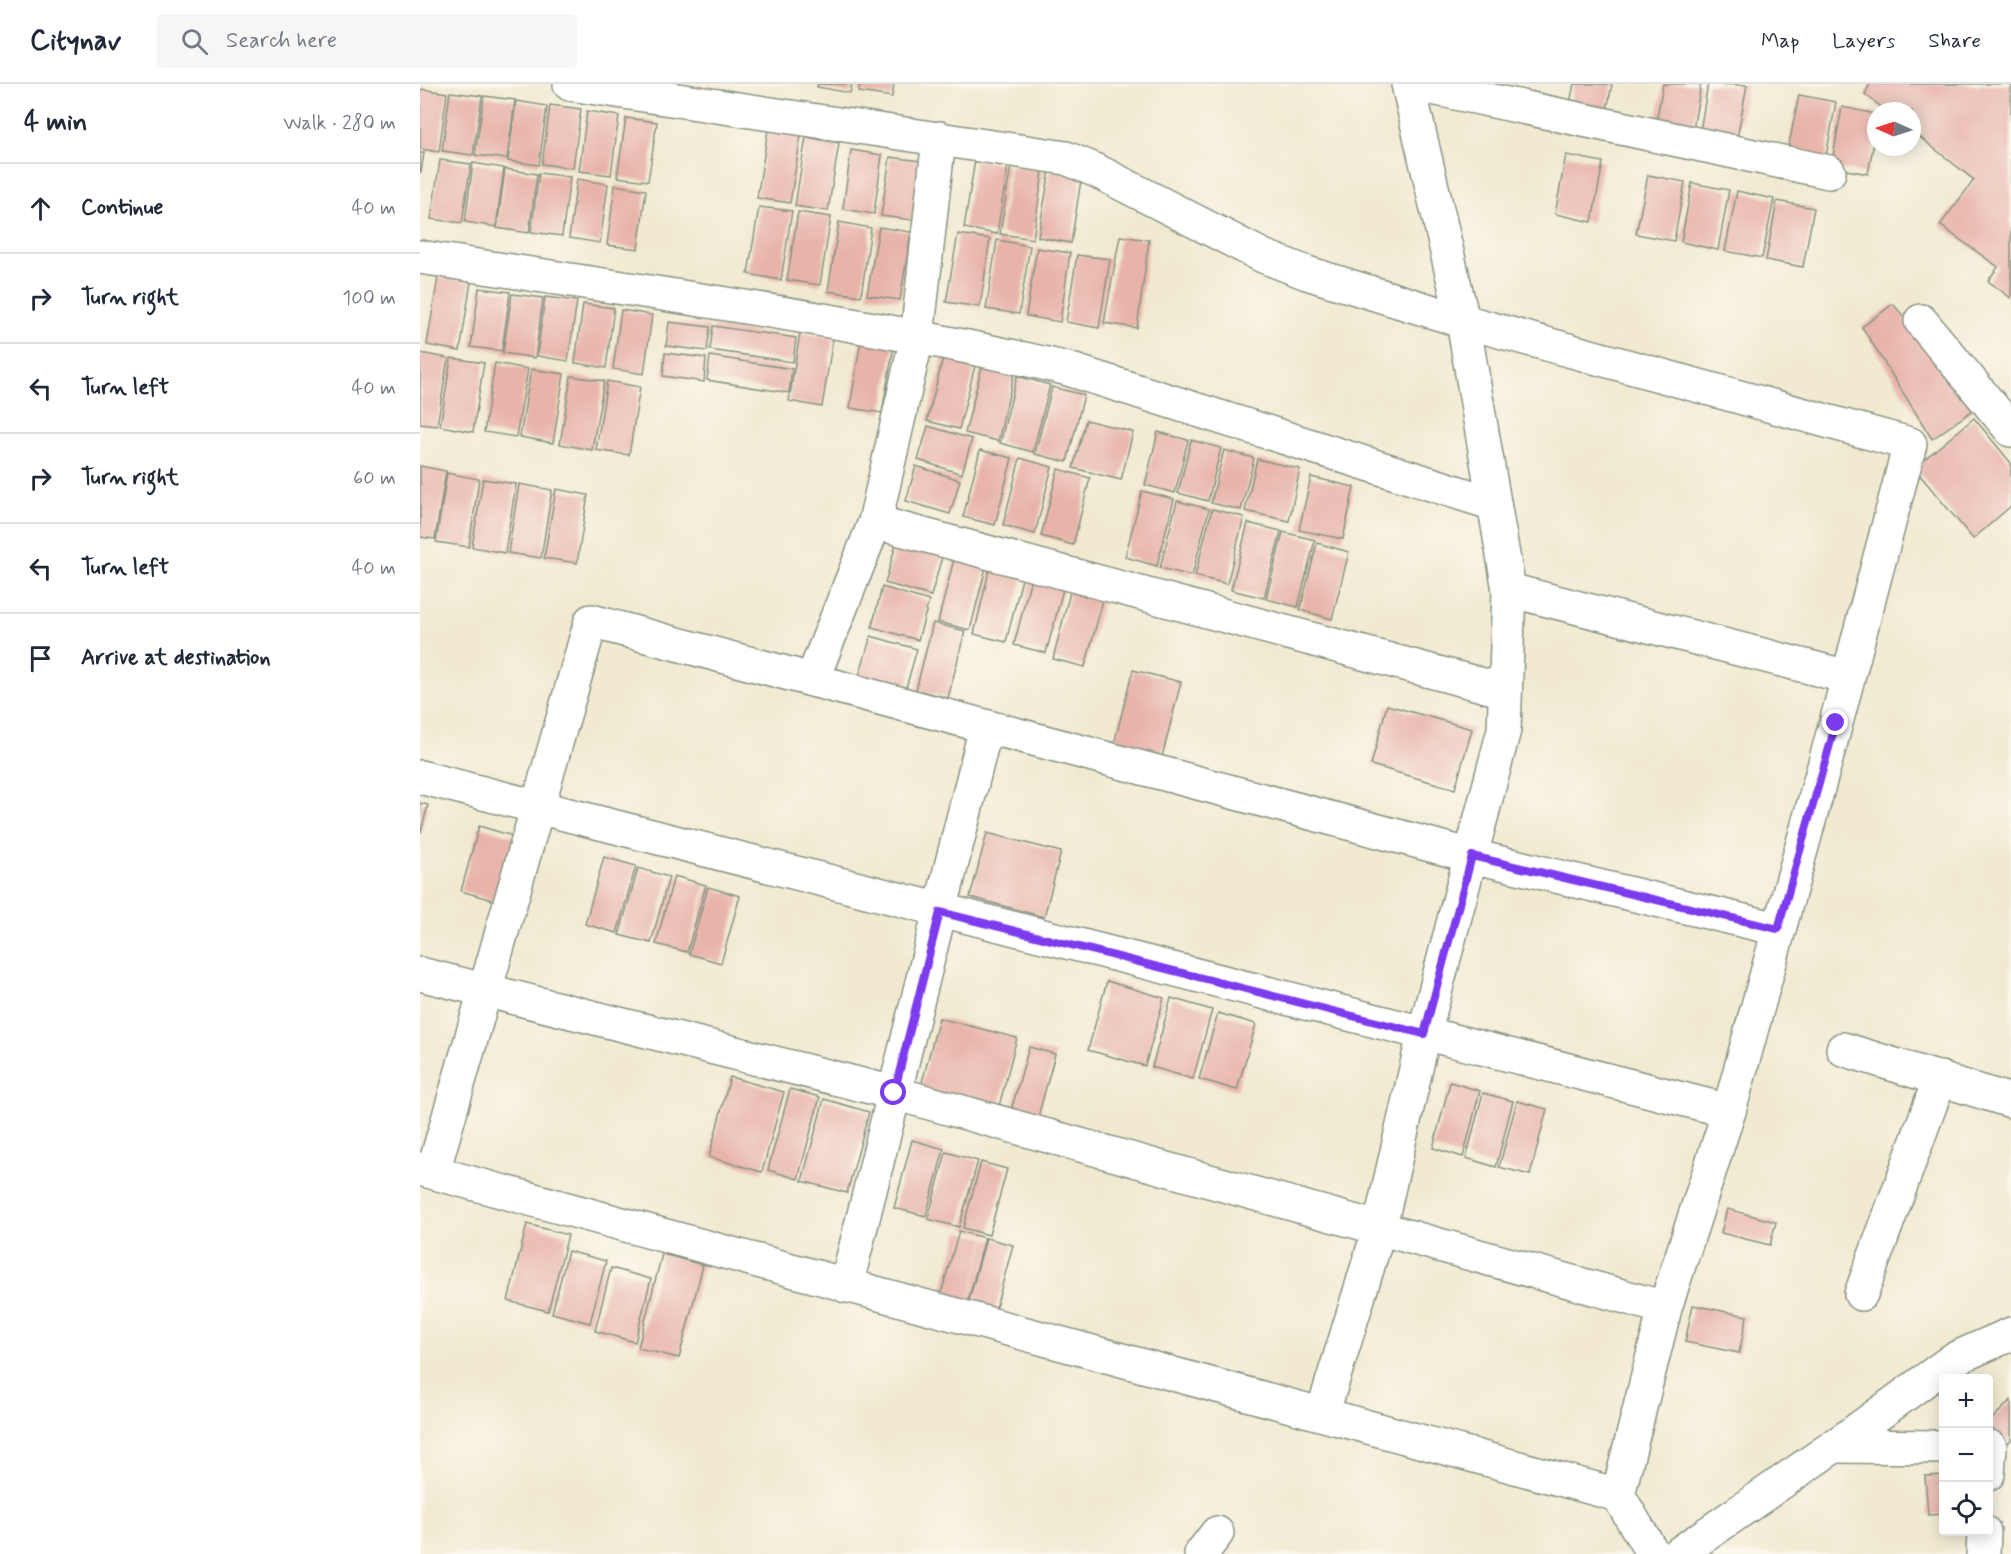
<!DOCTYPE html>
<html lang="en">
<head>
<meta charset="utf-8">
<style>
  :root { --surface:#fff; --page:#f6f6f7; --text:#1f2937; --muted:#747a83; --line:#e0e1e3 }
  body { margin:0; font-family:Mynerve,sans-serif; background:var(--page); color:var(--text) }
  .controls { position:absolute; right:18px; bottom:18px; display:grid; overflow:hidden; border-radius:6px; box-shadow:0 3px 15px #0003 }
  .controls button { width:54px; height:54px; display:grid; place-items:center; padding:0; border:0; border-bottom:2px solid var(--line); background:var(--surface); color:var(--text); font:30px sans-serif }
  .compass { position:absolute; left:1447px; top:18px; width:54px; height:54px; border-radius:50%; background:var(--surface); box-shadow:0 3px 15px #0003; rotate:273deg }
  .stop { position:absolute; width:18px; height:18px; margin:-14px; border:4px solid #7c3aed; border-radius:50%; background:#fff }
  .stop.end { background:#7c3aed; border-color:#fff; box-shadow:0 2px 6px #0008 }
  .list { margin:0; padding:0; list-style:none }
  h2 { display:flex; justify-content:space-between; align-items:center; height:78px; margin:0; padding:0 24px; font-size:26px }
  h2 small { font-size:20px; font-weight:400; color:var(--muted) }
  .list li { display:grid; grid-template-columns:39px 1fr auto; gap:18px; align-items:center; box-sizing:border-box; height:90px; padding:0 24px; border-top:2px solid var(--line) }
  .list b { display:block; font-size:22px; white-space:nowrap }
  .list em { font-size:20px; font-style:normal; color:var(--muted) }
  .icon { flex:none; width:33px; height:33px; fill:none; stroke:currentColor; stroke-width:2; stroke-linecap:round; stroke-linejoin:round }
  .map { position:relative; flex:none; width:1591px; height:1470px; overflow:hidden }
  header { display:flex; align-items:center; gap:36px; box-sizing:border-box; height:84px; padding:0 30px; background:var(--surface); border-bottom:2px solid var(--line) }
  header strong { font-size:28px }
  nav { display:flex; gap:33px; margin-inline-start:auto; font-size:21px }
  .search { width:420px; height:54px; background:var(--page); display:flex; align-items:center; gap:15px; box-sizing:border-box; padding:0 21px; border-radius:6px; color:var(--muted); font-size:22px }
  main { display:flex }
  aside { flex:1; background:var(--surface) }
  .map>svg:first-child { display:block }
</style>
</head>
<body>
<header>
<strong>Citynav</strong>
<div class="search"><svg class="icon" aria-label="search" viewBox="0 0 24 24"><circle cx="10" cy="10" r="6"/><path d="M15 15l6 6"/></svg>Search here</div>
<nav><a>Map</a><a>Layers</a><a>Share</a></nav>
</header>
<main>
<aside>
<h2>4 min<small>Walk · 280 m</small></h2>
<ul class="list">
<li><svg class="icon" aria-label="ahead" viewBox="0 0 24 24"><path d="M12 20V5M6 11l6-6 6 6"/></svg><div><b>Continue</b></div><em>40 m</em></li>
<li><svg class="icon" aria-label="right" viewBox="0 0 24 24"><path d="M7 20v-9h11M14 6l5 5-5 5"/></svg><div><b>Turn right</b></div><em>100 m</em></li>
<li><svg class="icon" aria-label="left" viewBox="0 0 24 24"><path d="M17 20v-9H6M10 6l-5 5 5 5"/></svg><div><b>Turn left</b></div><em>40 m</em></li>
<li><svg class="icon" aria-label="right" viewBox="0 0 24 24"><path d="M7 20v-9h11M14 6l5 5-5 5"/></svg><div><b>Turn right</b></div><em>60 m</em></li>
<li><svg class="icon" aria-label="left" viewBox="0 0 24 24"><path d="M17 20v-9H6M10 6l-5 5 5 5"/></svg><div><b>Turn left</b></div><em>40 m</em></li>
<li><svg class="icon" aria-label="arrive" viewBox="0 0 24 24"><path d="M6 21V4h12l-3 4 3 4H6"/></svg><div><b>Arrive at destination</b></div></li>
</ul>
</aside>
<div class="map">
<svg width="1591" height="1470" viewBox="0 0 1591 1470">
  <rect width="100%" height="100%" fill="#fbf7ec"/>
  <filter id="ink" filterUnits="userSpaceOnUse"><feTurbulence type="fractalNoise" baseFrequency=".0167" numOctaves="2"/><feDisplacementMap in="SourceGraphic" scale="12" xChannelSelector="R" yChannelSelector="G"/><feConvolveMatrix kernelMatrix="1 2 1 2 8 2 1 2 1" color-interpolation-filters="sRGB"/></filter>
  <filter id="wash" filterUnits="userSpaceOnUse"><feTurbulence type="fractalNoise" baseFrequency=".008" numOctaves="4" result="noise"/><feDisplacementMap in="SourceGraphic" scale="24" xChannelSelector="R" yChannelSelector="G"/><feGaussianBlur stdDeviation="1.35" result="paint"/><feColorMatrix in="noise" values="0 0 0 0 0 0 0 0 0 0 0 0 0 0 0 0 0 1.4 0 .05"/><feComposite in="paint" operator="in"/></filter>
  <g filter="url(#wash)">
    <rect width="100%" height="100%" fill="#f1ead1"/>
    <g id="blocks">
      <g fill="#e8b4aa">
        <polygon points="398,0 432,0 430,9 397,3"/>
        <polygon points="440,0 474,0 472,13 439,8"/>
        <polygon points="1154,0 1192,0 1186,31 1149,24"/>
        <polygon points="1243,0 1281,0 1272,51 1235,44"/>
        <polygon points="1288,0 1327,1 1316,60 1279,53"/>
        <polygon points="1450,0 1591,0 1591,214 1568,197 1578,183 1520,141 1554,96 1492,47 1492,27 1466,27 1445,10"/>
        <polygon points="0,5 27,9 19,68 0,65"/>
        <polygon points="30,8 62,12 53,71 22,67"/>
        <polygon points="1379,11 1416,18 1405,78 1367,70"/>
        <polygon points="64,12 95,16 87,75 55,71"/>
        <polygon points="96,17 127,22 119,81 88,77"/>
        <polygon points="130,21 161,25 153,84 122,80"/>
        <polygon points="1422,23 1456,30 1456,47 1448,90 1411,83"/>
        <polygon points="167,27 199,32 191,91 159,87"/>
        <polygon points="206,34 237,38 228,97 197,93"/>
        <polygon points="348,46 381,51 370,119 337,114"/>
        <polygon points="386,53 419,59 408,127 375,122"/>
        <polygon points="431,66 462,71 454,130 423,125"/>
        <polygon points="0,69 4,69 1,88 0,88"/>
        <polygon points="1146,71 1183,78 1172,138 1135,130"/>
        <polygon points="470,73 501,77 493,136 461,132"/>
        <polygon points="20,76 51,80 42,139 11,135"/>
        <polygon points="555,76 588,81 577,150 544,144"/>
        <polygon points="53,79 84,84 76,143 45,138"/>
        <polygon points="591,81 623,87 613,155 580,150"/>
        <polygon points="85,85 117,90 109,149 77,144"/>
        <polygon points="630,86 662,90 651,159 618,153"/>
        <polygon points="119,89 150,93 142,152 111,148"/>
        <polygon points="1228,91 1265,98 1254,157 1216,150"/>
        <polygon points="157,95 188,100 180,159 149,154"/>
        <polygon points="1272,99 1309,106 1298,166 1261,158"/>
        <polygon points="195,101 226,106 218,165 187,161"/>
        <polygon points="1317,107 1354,115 1342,174 1305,167"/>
        <polygon points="1357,117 1394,124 1383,183 1346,176"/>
        <polygon points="339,123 372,127 361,196 328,190"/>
        <polygon points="378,128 411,133 400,201 367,196"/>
        <polygon points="419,138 451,144 441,212 408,207"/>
        <polygon points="459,143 491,148 480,216 447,211"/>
        <polygon points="538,150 570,155 560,223 526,218"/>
        <polygon points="700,152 729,156 717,244 684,239"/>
        <polygon points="577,156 610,162 599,230 566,225"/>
        <polygon points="617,164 650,169 640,238 606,232"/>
        <polygon points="657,171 690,175 679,244 646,238"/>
        <polygon points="18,193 51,198 40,267 7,261"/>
        <polygon points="59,204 90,208 82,267 51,263"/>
        <polygon points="92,210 123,214 115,274 83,269"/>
        <polygon points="125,213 157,217 148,277 117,272"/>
        <polygon points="163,220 194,224 186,284 155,279"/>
        <polygon points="1473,220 1560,321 1512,355 1442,243"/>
        <polygon points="201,226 232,231 224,290 193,285"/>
        <polygon points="249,238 290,243 287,267 246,262"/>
        <polygon points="293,242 376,254 373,278 290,266"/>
        <polygon points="380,249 413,254 402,323 369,317"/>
        <polygon points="441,255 474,261 462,329 430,324"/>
        <polygon points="0,269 28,274 17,342 0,340"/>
        <polygon points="245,269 286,274 284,298 243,292"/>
        <polygon points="524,270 556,278 539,345 507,337"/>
        <polygon points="290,272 372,285 369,309 287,296"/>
        <polygon points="31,274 64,279 53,348 20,342"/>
        <polygon points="75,279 108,285 96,353 64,348"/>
        <polygon points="562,282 594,290 578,357 545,349"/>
        <polygon points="111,285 144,290 133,359 100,353"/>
        <polygon points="151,292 184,297 172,366 140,360"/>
        <polygon points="597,292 630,301 613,368 580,359"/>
        <polygon points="187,297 220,303 209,371 176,366"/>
        <polygon points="632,303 664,311 647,378 615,370"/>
        <polygon points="1554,334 1591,379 1591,422 1553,455 1494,384"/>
        <polygon points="666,336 713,348 701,396 653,384"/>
        <polygon points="508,342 552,355 542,390 498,376"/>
        <polygon points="738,348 768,356 755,409 725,401"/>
        <polygon points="771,356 801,364 788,417 758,409"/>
        <polygon points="560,366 592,374 575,441 543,433"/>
        <polygon points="804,366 834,374 821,426 791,419"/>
        <polygon points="600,374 632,383 615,450 583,441"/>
        <polygon points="837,375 880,385 869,437 825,427"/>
        <polygon points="0,382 26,387 15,455 0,453"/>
        <polygon points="496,382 540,396 530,430 486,417"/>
        <polygon points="638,385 670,394 653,461 621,452"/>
        <polygon points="27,389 59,395 49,463 16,458"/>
        <polygon points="891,393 934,403 923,455 879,446"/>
        <polygon points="63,395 96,400 85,469 52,463"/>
        <polygon points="99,400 132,406 121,474 88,469"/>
        <polygon points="136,405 168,411 157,479 124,474"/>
        <polygon points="722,407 754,415 737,482 705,473"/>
        <polygon points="757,417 789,425 772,492 740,484"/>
        <polygon points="792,425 824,433 807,500 775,492"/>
        <polygon points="828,439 861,447 844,514 811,506"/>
        <polygon points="863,448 895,456 878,523 846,515"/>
        <polygon points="897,459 929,468 912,535 880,526"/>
        <polygon points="476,460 522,473 511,512 465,499"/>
        <polygon points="535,471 567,479 550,546 518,538"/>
        <polygon points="570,483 603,491 586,558 554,550"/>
        <polygon points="611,494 644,502 626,569 594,561"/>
        <polygon points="462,503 509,517 498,556 452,543"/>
        <polygon points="650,508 683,516 665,583 633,575"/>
        <polygon points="513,539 545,547 528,614 496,606"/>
        <polygon points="451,552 497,565 486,604 439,592"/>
        <polygon points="713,586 761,598 742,673 694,660"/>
        <polygon points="967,621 1052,645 1035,705 951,681"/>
        <polygon points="0,719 8,721 1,748 0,748"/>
        <polygon points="59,742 96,753 79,818 41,807"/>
        <polygon points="567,749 641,768 624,833 550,813"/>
        <polygon points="184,773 216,782 197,849 165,840"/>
        <polygon points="218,784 249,793 231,859 199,851"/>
        <polygon points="254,792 286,801 267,868 236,860"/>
        <polygon points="288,803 320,812 301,879 269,870"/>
        <polygon points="687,897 744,914 725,982 668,966"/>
        <polygon points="751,914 792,926 773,995 732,983"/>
        <polygon points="798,929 836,940 817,1006 779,995"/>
        <polygon points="519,934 597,954 578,1026 500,1006"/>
        <polygon points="609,963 635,970 617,1037 590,1030"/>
        <polygon points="310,993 364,1008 342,1088 289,1073"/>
        <polygon points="1030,998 1060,1007 1043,1073 1013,1064"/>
        <polygon points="370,1005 400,1013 378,1095 348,1086"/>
        <polygon points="1063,1009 1093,1017 1076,1083 1046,1074"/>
        <polygon points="404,1015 449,1028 427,1109 382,1097"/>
        <polygon points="1097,1017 1127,1025 1110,1091 1079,1083"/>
        <polygon points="492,1056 524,1065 506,1132 474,1124"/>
        <polygon points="526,1068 558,1077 539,1143 508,1135"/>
        <polygon points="561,1078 587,1085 569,1151 543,1144"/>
        <polygon points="1307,1125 1356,1138 1350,1161 1301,1149"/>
        <polygon points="107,1140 148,1151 128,1227 88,1217"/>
        <polygon points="539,1147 565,1154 547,1221 520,1213"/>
        <polygon points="566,1154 593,1161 575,1227 548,1220"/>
        <polygon points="148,1167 186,1177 170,1239 132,1229"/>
        <polygon points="242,1170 283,1181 259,1274 218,1264"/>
        <polygon points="191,1184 231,1195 215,1258 175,1247"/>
        <polygon points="1273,1221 1327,1232 1319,1269 1265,1258"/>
        <polygon points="1591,1316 1591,1356 1585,1362 1568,1346 1568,1339"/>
        <polygon points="1524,1391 1524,1430 1508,1431 1505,1392"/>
      </g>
    </g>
  </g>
  <g filter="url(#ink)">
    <use href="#blocks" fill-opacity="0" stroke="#889482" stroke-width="1.5"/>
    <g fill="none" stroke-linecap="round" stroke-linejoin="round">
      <defs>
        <g id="street">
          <polyline points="993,0 1409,88"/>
          <path d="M0,173C216,207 436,235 648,285L1074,420"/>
          <polyline points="1501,237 1591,346"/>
          <polyline points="455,438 1085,607"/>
          <polyline points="1089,506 1428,593"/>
          <polyline points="392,596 455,438 497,253 519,54"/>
          <polyline points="0,693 1309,1027"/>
          <polyline points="0,890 474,1009 1245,1224"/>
          <polyline points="1423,965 1591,1017"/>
          <path d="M0,1085C399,1194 799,1299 1198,1411L1245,1224L1309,1027L1416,639L1490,360L1043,237L887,189L843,172L677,87L646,74L150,0"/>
          <polyline points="13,1088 171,537 1052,772 1358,845"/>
          <polyline points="426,1202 566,643"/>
          <polyline points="1441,1210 1520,994"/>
          <polyline points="903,1328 959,1146 1004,950 1084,646 1089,506 1043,237 988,0"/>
          <polyline points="1414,1362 1524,1363"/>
          <polyline points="1568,1390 1570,1363"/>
          <polyline points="1198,1411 1233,1470"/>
          <polyline points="781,1470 797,1449"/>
          <polyline points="1563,1470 1564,1448"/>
        </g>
        <polyline id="secondary" points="1258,1470 1430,1351 1534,1275 1591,1250"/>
      </defs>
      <use href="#street" stroke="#889482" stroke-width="36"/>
      <use href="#secondary" stroke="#889482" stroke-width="36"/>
      <use href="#street" stroke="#fff" stroke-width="33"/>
      <use href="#secondary" stroke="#fff" stroke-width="33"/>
    </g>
  </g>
  <g fill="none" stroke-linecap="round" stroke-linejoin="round" filter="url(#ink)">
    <polyline stroke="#7c3aed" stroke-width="8" points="474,1009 520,828 1004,950 1052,772 1358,845 1416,639"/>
  </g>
</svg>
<div class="controls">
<button>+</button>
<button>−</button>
<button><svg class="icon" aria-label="locate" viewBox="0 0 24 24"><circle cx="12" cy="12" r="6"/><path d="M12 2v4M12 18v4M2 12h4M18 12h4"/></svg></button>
</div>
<svg class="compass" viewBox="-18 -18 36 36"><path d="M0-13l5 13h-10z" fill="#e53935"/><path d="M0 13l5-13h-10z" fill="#747a83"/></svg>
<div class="stop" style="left:474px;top:1009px"></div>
<div class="stop end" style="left:1416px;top:639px"></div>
</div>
</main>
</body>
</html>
